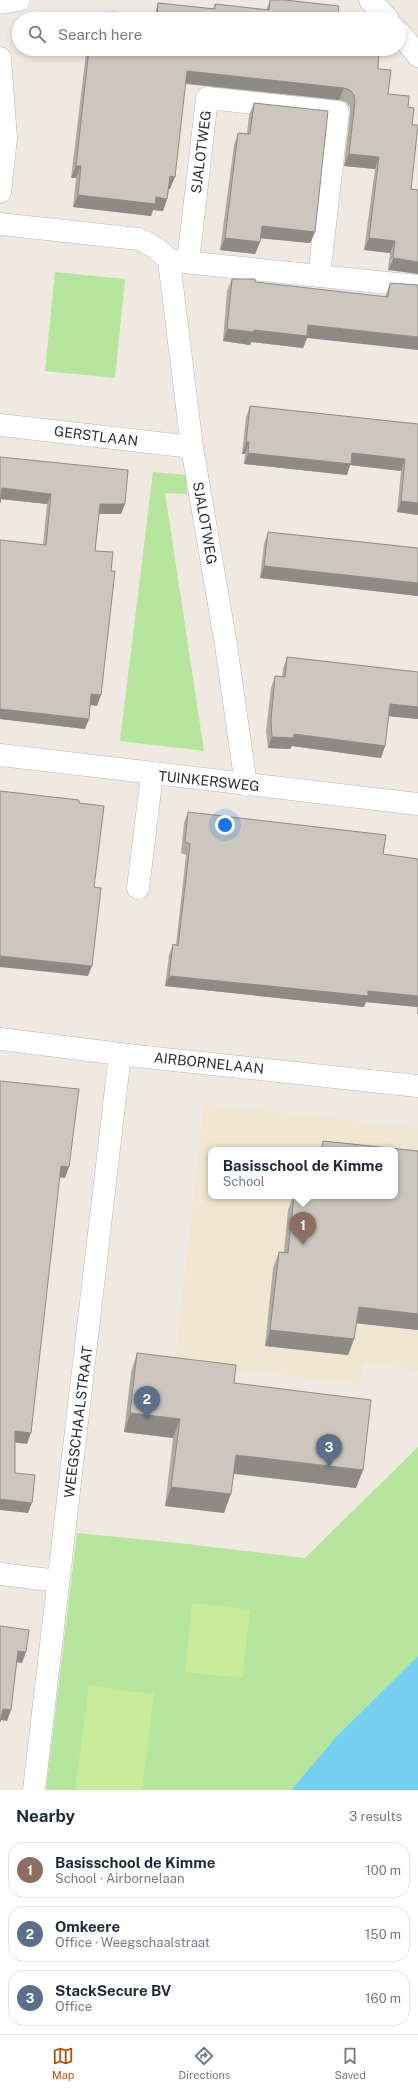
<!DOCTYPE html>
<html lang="en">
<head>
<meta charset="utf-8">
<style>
  :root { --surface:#fff; --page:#f6f6f7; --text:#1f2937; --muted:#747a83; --line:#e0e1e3; --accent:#b45309 }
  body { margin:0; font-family:"Public Sans",sans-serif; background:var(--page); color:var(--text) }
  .you { position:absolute; left:225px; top:825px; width:14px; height:14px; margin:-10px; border:3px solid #fff; border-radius:50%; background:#1a73e8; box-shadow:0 0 0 6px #1a73e833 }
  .badge { display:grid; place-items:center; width:26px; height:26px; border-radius:50%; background:var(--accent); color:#fff; font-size:13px; font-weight:700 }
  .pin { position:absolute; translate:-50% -33px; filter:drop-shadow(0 1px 2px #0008) }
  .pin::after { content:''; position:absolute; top:21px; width:14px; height:12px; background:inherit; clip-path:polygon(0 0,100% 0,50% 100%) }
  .popup { position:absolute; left:208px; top:1147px; width:190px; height:52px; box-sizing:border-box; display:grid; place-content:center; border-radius:8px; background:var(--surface); filter:drop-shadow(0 1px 3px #0005); font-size:13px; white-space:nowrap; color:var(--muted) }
  .popup b { font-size:15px; color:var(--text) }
  .popup::after { content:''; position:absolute; left:50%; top:100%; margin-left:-8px; border:8px solid transparent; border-top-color:var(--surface) }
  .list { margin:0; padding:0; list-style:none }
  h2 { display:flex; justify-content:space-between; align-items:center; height:52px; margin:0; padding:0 16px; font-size:17px }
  h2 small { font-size:13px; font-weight:400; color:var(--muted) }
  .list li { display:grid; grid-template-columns:26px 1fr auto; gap:12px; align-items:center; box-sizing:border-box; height:56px; margin:0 8px 8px; padding:0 8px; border:1px solid var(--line); border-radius:16px }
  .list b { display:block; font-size:15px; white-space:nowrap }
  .list p { margin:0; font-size:13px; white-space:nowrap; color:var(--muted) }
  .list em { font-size:13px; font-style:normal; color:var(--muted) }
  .icon { flex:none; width:22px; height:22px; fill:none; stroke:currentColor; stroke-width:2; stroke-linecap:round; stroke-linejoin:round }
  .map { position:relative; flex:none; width:418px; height:1790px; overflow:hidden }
  .search { position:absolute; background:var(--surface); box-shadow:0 2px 6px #0003; left:12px; right:12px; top:12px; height:44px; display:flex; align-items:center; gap:10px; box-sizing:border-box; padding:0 14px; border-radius:22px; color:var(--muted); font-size:15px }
  .sheet { height:244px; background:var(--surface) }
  nav { display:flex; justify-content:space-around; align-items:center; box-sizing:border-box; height:56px; border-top:1px solid var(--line); background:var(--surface); font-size:11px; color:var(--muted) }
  nav a { display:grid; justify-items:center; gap:2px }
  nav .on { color:var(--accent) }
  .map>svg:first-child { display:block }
</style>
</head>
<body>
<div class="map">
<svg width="418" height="1790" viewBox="0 0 418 1790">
  <rect width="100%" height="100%" fill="#efe9e1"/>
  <path fill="#f0e6d1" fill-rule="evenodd" d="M204,1104L418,1128V1370L363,1363L360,1384L175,1363ZM211,1150H395V1196H211Z"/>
  <g fill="#b6e59e">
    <polygon points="55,272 125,279 115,378 45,371"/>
    <polygon points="153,472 186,475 187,494 165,493 204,751 120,741"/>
    <polygon points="418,1447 418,1656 336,1737 291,1790 46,1790 77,1533 188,1544 305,1558"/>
  </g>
  <g fill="#c9ec9a">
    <polygon points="192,1603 250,1610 242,1678 185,1672"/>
    <polygon points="89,1686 154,1694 142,1790 75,1790"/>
  </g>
  <polygon fill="#75cff0" points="418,1656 418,1790 291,1790 336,1737"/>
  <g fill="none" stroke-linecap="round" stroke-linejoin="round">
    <defs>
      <g id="minor">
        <polyline points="370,0 388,19"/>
        <polyline points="0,3 19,0"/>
        <polyline points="399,32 418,56"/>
        <polyline points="0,58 6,138 0,192"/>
        <path d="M0,224L138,239C152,244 160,250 169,261L192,447L226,645L246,785"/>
        <polyline points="174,261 418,286"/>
        <polyline points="188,262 207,98 338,112 319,276"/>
        <polyline points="0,425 192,447"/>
        <polyline points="0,755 418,804"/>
        <polyline points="138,888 152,774"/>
        <polyline points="0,1039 136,1056 418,1086"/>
        <polyline points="0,1574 58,1581"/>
        <polyline points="34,1790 120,1054"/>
      </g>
    </defs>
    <use href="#minor" stroke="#b4b7c1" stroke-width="23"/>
    <use href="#minor" stroke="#fff" stroke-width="22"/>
  </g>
  <g fill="#afaba4">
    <polygon points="270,0 285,0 337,19 69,19 71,13 109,17 111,12 154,16 158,3 213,9 215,4 266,10"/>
    <polygon points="66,49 379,49 378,69 388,94 408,107 412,125 411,189 418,190 388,270 390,253 364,250 375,169 344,166 350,113 350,107 346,102 339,100 185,84 170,189 169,189 167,199 163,211 153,210 151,216 73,207 76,178 71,178 86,53"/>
    <polygon points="254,103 315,232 310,243 260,238 260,242 255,254 220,250 234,145 238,133 247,134 249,115"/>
    <polygon points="232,279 255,282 385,297 390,283 418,285 307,338 303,348 251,342 250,345 223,341 227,291"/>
    <polygon points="250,406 418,424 418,515 397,512 401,471 350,465 347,475 244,464 245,454 242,454 246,417"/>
    <polygon points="0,457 125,504 121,514 99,514 95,551 97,706 90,705 85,729 0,719 0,540 43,545 47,504 0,499"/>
    <polygon points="268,532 418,548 418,596 260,578 264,544"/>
    <polygon points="287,657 418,672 418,719 389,716 385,746 381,758 292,746 290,749 268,748 266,731 271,688 275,676 282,677 283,669"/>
    <polygon points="188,812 383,854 418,859 418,1014 417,1014 417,1007 366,1002 364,1007 165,986 169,955 173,944 176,945 186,855 181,853 184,823"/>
    <polygon points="323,1141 418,1151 418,1330 356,1323 354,1339 348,1355 265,1346 273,1268 279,1252 284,1252 288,1210 293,1196 395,1196 395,1150 320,1150"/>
    <polygon points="137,1353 234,1383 363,1470 356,1488 234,1474 224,1513 165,1506 173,1438 124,1432 131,1372"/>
  </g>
  <g fill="#8e8b86">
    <polygon points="187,71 344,88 339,100 182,83"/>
    <polygon points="349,154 379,157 375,169 344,166"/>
    <polygon points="76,166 81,166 76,178 71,178"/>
    <polygon points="170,176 175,177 170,189 166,188"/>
    <polygon points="78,195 156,197 167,199 163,211 153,210 151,216 73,207"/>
    <polygon points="262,226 315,232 310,243 257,238"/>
    <polygon points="225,238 260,242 255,254 220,250"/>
    <polygon points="369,238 395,241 390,253 364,250"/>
    <polygon points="393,258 418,262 418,274 388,270"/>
    <polygon points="308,325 418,337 418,350 307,338 303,348 251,342 250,345 223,341 227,329 254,330"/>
    <polygon points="246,442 249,442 245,454 242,454"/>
    <polygon points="248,453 352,453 405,459 401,471 350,465 347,475 244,464"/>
    <polygon points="2,488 51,494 47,504 0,499"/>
    <polygon points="401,501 418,503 418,515 397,512"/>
    <polygon points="100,504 125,504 121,514 96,514"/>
    <polygon points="264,566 418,583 418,596 260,578"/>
    <polygon points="91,694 101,695 97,706 88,704"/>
    <polygon points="390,704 418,707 418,719 386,716"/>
    <polygon points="0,709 89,719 85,729 0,719"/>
    <polygon points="294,734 385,746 381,758 292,746 290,749 268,748 272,737"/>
    <polygon points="0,956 92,966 88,976 0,967"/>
    <polygon points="169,976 368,991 418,996 418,1006 417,1007 366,1002 364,1007 165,986"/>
    <polygon points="61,1166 69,1167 65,1178 58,1177"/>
    <polygon points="359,1307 418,1314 418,1330 353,1323"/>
    <polygon points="270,1330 354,1339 348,1355 265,1346"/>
    <polygon points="130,1413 180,1419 173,1438 124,1432"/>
    <polygon points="15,1431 31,1433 27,1444 11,1442"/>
    <polygon points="236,1455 363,1470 356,1488 229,1473"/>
    <polygon points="171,1487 231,1494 224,1513 165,1506"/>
    <polygon points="0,1499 32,1503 28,1513 0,1510"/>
    <polygon points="18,1651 26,1652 22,1663 14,1662"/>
    <polygon points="3,1709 11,1710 7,1721 0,1720"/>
  </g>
  <g fill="#cbc7bf" stroke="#8e8b86">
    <polygon points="270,0 285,0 339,6 337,19 71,19 71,13 110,17 111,12 157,17 158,3 215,9 215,4 269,10"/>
    <polygon points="89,49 379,49 378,69 391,70 388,94 409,96 408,107 414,108 412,125 418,125 411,189 418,190 418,262 393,258 395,241 369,238 379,157 349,154 355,101 354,95 350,90 344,88 187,71 175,177 170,176 167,199 156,197 155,204 78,195 81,166 76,166"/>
    <polygon points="254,103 328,111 315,232 262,226 260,242 225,238 238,133 250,134"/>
    <polygon points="232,279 255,279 255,282 388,297 390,283 418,285 418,337 308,325 307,336 254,330 254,332 227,329"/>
    <polygon points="250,406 418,424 418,503 401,501 405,459 352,453 351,464 248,453 249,442 246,442"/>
    <polygon points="0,457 128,470 125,504 100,504 95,551 113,552 111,571 115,571 101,695 91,694 89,719 0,709 0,540 46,545 51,494 2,488 0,503"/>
    <polygon points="268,532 418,548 418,583 264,566"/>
    <polygon points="287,657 418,672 418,707 390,704 385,746 294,734 294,738 272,737 271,720 275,676 285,677"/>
    <polygon points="0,791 79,800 79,803 104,806 94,887 101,888 92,966 0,956"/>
    <polygon points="188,812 386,835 383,854 418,859 418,996 368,991 368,996 169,976 173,944 178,946 190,844 185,842"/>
    <polygon points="0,1081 79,1089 69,1167 61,1166 31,1433 15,1431 15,1473 35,1475 32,1503 0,1499"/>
    <polygon points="323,1141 418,1151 418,1314 359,1307 354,1339 270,1330 279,1252 288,1253 294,1196 310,1196 317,1197 317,1196 395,1196 395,1150 322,1150"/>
    <polygon points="137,1353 236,1365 234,1383 371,1400 363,1470 236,1455 231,1494 171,1487 180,1419 130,1413"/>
    <polygon points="0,1626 29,1630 26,1652 18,1651 11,1710 3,1709 0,1722"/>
  </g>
  <g text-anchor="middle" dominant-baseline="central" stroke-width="3.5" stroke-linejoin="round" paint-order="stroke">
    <g font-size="14" fill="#2e2e2e" stroke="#fff">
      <text transform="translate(201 152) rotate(-83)">SJALOTWEG</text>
      <text transform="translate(96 436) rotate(7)">GERSTLAAN</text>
      <text transform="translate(205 523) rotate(80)">SJALOTWEG</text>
      <text transform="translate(209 781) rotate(6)">TUINKERSWEG</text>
      <text transform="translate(209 1063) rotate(6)">AIRBORNELAAN</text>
      <text transform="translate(78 1422) rotate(-83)">WEEGSCHAALSTRAAT</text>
    </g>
  </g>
</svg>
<div class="you"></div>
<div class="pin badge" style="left:303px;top:1245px;background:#8d6e63">1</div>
<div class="popup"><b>Basisschool de Kimme</b>School</div>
<div class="pin badge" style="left:147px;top:1419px;background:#5c6f8a">2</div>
<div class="pin badge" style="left:329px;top:1467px;background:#5c6f8a">3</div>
<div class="search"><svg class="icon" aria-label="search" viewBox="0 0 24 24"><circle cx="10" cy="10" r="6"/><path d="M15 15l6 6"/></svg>Search here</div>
</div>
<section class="sheet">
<h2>Nearby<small>3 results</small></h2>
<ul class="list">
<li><span class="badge" style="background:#8d6e63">1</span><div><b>Basisschool de Kimme</b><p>School · Airbornelaan</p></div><em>100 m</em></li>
<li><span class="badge" style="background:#5c6f8a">2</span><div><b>Omkeere</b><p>Office · Weegschaalstraat</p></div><em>150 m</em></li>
<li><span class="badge" style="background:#5c6f8a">3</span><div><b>StackSecure BV</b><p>Office</p></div><em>160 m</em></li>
</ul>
</section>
<nav>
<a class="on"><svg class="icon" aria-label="map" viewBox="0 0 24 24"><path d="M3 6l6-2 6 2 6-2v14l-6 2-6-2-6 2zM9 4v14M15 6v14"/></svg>Map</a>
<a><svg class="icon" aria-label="directions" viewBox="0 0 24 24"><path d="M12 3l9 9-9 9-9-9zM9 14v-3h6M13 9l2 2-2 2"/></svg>Directions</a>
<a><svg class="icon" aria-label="saved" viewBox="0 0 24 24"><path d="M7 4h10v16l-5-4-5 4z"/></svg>Saved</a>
</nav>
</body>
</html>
